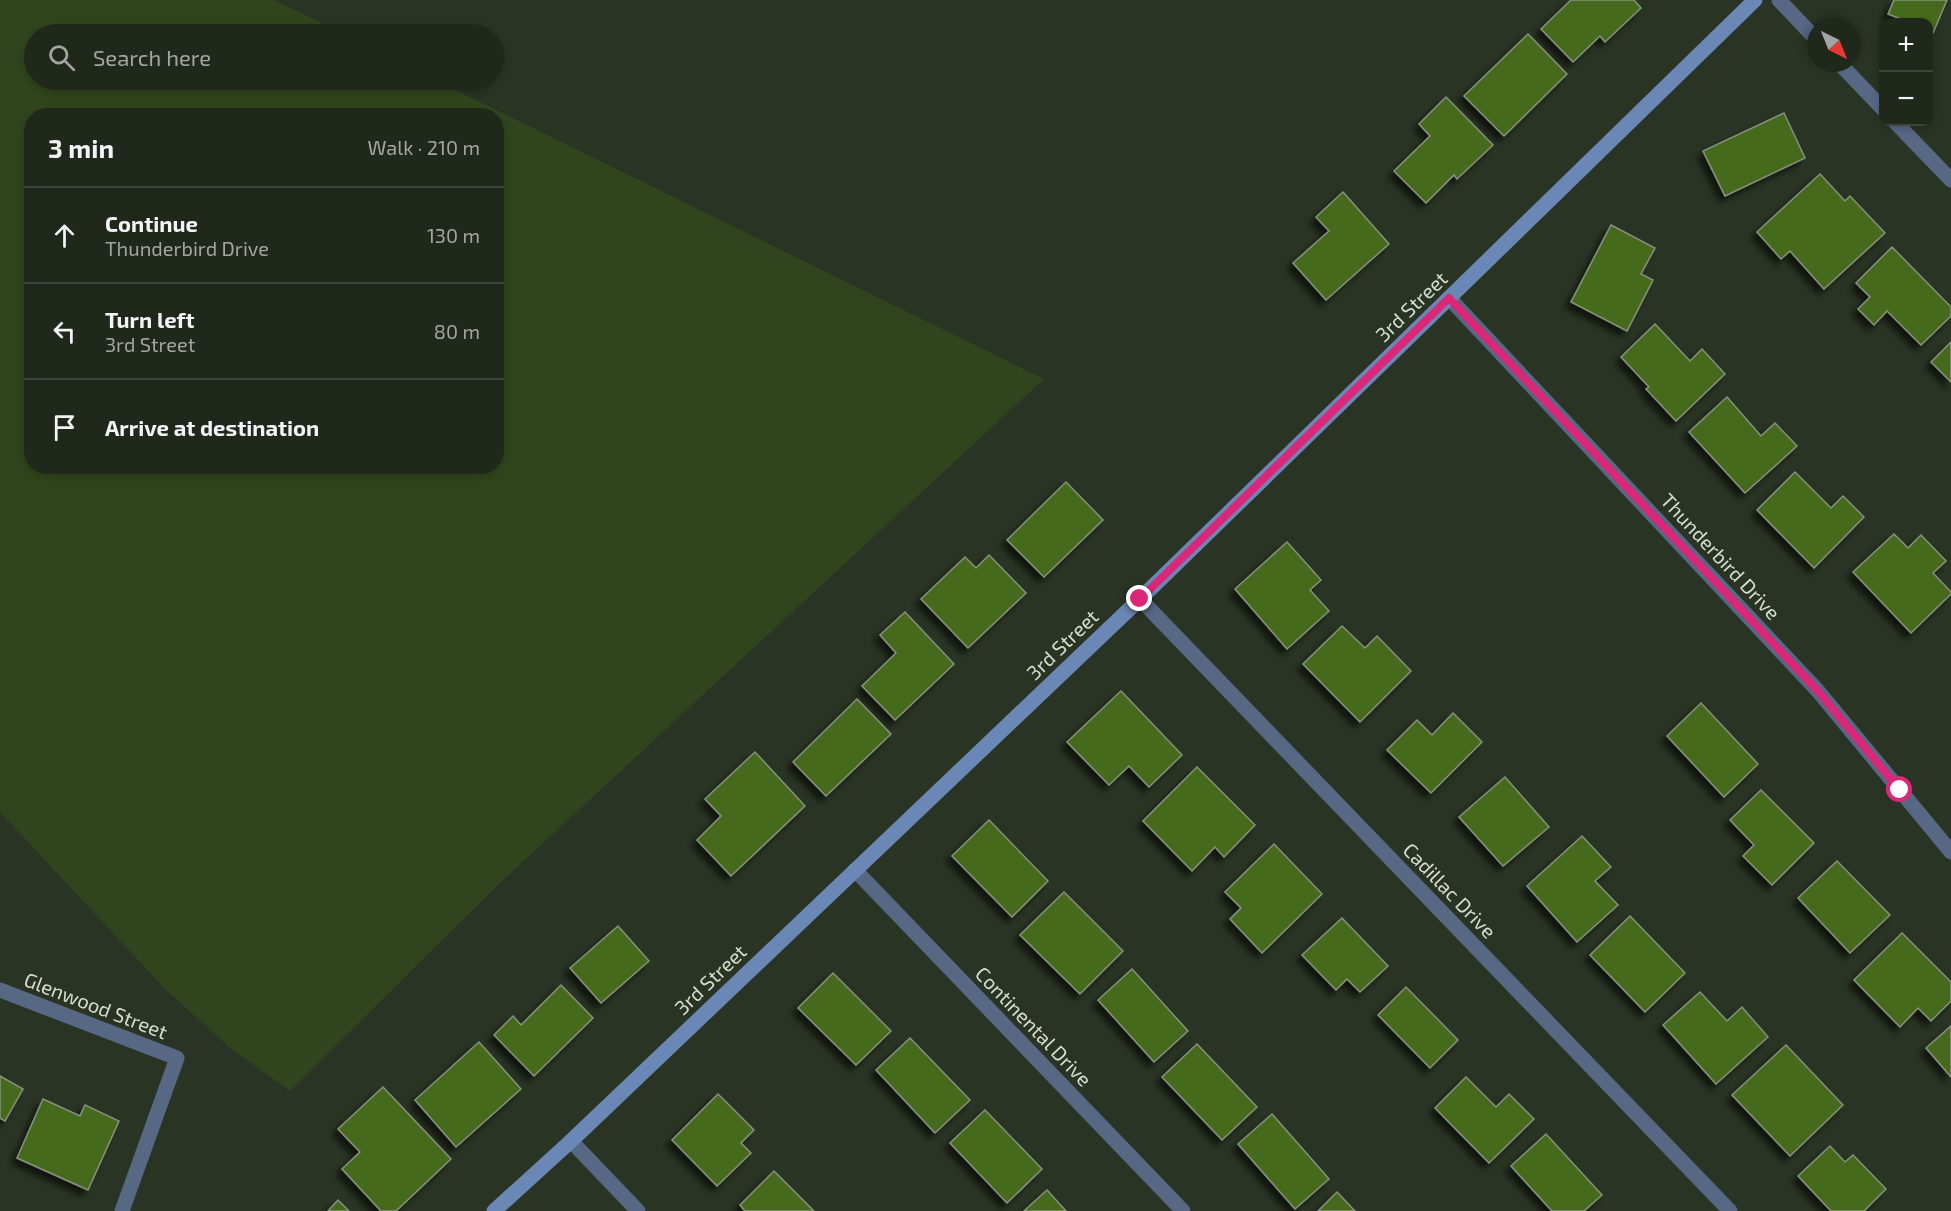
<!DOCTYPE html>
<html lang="en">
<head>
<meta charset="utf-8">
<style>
  :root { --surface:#20271b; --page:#2d3328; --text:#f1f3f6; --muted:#a2a5a3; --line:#3d443a }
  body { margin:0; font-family:"Exo 2",sans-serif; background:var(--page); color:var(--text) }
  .controls { position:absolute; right:18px; top:18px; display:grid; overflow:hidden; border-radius:12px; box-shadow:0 3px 9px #0003 }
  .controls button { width:54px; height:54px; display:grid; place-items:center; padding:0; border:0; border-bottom:2px solid var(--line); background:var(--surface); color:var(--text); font:30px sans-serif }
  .compass { position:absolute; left:1807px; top:18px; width:54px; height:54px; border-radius:50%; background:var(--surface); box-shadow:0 3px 9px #0003; rotate:137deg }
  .stop { position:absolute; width:18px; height:18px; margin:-14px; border:4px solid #db2777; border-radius:50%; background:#fff }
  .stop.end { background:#db2777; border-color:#fff; box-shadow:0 2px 6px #0008 }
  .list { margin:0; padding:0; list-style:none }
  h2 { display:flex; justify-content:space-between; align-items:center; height:78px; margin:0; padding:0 24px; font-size:26px }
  h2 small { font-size:20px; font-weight:400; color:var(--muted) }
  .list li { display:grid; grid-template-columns:39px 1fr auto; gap:18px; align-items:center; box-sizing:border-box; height:96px; padding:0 24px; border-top:2px solid var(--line) }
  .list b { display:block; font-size:22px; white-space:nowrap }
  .list p { margin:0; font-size:20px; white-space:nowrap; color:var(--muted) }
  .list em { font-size:20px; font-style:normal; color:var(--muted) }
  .icon { flex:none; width:33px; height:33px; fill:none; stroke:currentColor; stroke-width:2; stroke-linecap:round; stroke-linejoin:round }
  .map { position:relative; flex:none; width:1951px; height:1211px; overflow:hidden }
  .search { position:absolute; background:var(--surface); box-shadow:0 3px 9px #0003; left:24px; top:24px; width:480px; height:66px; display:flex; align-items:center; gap:15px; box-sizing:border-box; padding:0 21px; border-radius:33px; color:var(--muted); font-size:22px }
  .panel { position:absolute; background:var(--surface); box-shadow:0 3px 9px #0003; left:24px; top:108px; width:480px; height:366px; border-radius:24px }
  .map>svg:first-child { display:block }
</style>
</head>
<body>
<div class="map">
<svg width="1951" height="1211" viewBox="0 0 1951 1211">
  <defs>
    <filter id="shadow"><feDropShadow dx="-5.5" dy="5.5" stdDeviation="3" flood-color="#0009"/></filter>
  </defs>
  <rect width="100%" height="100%" fill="#2a3424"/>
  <path fill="#30451d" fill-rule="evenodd" d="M0,0H274L344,34H34V80H435L1044,379L501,882L290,1091L230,1048L166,990L0,812ZM32,116H496V466H32Z"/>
  <g fill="#446a1e" stroke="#86917e" stroke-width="1.5" filter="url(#shadow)">
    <polygon points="1571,0 1634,0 1641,8 1605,42 1600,36 1573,62 1541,29"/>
    <polygon points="1894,0 1947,0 1933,33 1928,31 1928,22 1909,22 1888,14"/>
    <polygon points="1528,34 1567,74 1504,136 1464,96"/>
    <polygon points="1446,97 1493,145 1457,179 1454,175 1426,203 1394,171 1430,136 1419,124"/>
    <polygon points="1784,113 1805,158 1725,196 1703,151"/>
    <polygon points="1820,174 1845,201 1850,196 1885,233 1824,289 1790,251 1781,259 1757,232"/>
    <polygon points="1343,192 1389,244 1326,300 1293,263 1329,231 1316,217"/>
    <polygon points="1611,225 1655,248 1641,274 1653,280 1627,331 1571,302"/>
    <polygon points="1892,247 1951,307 1951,316 1921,345 1887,311 1874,325 1858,309 1870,297 1856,283"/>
    <polygon points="1655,324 1690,361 1702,349 1725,374 1676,421 1646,389 1649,387 1621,357"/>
    <polygon points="1951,342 1951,382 1931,362"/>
    <polygon points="1727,397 1761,436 1775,423 1797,446 1745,493 1689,432"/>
    <polygon points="1795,472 1831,508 1843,496 1864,517 1814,568 1757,510"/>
    <polygon points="1066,482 1103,520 1044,577 1007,540"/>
    <polygon points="1894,534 1908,548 1921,535 1946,561 1933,573 1951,592 1951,594 1911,633 1853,572"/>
    <polygon points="1287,542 1321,580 1310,590 1329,611 1287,649 1235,589"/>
    <polygon points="989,555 1026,593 968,648 921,599 965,557 976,568"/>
    <polygon points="905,612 954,664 895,720 862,686 896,653 880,635"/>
    <polygon points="1342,626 1365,648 1377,636 1411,671 1360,722 1303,664"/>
    <polygon points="1121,691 1182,755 1149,787 1129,766 1109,785 1067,742"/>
    <polygon points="857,699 891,734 826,796 793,762"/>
    <polygon points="1701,703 1758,764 1724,797 1667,736"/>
    <polygon points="1453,713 1482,742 1431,793 1387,750 1417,720 1432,735"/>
    <polygon points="755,752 805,806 731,876 697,840 721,816 705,799"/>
    <polygon points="1197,767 1255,825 1224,857 1215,847 1192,871 1143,821"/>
    <polygon points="1505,777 1549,827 1503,866 1459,817"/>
    <polygon points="1761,790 1814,843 1772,885 1743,856 1754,845 1730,820"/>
    <polygon points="989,820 1048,881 1012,917 952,856"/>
    <polygon points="1582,836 1611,867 1595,881 1618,905 1577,942 1527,886"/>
    <polygon points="1274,844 1322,894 1262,953 1230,919 1241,908 1225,892"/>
    <polygon points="1837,861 1890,915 1850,953 1798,898"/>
    <polygon points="1064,892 1123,951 1080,994 1020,935"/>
    <polygon points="1630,916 1685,973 1645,1012 1590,955"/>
    <polygon points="1342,918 1388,966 1360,992 1347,979 1336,990 1302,955"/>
    <polygon points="618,926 649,961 601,1003 570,968"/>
    <polygon points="1902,933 1951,982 1951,1001 1931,1021 1918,1008 1900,1027 1854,980"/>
    <polygon points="1132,969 1188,1031 1154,1062 1098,1000"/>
    <polygon points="833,973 891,1031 856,1065 798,1008"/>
    <polygon points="561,985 593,1018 534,1076 494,1035 513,1016 521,1025"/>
    <polygon points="1406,987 1458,1040 1430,1068 1378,1015"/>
    <polygon points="1700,992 1727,1021 1742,1007 1768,1037 1716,1084 1663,1025"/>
    <polygon points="1951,1026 1951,1077 1926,1048"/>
    <polygon points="910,1038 970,1100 935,1133 876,1070"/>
    <polygon points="479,1042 521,1089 456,1147 415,1100"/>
    <polygon points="1197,1044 1257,1107 1222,1140 1162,1077"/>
    <polygon points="1786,1045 1843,1105 1790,1156 1732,1095"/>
    <polygon points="0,1076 23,1089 5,1121 0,1118"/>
    <polygon points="1466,1077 1496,1107 1509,1094 1534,1119 1489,1163 1435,1108"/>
    <polygon points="383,1087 451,1159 396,1211 381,1211 342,1169 360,1152 338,1129"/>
    <polygon points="718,1094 754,1130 741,1143 751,1153 717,1186 672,1140"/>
    <polygon points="43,1099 80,1116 85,1105 119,1121 88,1190 17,1158"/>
    <polygon points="985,1110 1042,1169 1007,1203 950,1143"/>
    <polygon points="1272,1114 1329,1179 1295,1209 1238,1144"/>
    <polygon points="1546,1134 1602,1195 1584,1211 1552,1211 1511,1166"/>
    <polygon points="1830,1146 1845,1162 1853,1155 1886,1189 1864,1211 1831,1211 1798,1176"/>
    <polygon points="774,1171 814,1211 745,1211 740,1205"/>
    <polygon points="1047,1190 1066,1211 1024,1211"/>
    <polygon points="1337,1192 1355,1211 1318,1211"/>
    <polygon points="338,1200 349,1211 328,1211"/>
  </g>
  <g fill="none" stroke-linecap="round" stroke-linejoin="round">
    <g stroke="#576885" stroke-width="15">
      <polyline points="1779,0 1816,39"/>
      <polyline points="1839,63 1884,110"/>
      <polyline points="1895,122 1951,180"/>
      <polyline points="1449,298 1818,691 1951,852"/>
      <polyline points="1140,599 1730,1211"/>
      <polyline points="855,870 1183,1211"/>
      <polyline points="0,990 177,1058 122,1211"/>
      <polyline points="571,1141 638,1211"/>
    </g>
    <polyline stroke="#6b87b5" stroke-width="15" points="494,1211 571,1141 1140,599 1755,0"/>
  </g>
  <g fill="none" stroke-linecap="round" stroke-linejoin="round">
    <polyline stroke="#db2777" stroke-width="8" points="1140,599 1449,298 1818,691 1900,790"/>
  </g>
  <g text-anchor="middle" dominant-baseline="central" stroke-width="4.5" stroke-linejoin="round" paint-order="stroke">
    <g font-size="20" fill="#d6dcd1" stroke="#2a3424">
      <text transform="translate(1411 306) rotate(-44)">3rd Street</text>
      <text transform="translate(1721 556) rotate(47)">Thunderbird Drive</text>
      <text transform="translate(1062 644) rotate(-44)">3rd Street</text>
      <text transform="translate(1450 890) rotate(46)">Cadillac Drive</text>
      <text transform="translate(710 979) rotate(-44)">3rd Street</text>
      <text transform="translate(96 1005) rotate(21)">Glenwood Street</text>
      <text transform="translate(1034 1026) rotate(46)">Continental Drive</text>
    </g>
  </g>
</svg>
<div class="controls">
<button>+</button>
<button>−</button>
</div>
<svg class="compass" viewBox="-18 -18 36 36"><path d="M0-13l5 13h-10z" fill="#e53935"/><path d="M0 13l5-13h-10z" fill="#a2a5a3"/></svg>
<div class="stop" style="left:1900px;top:790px"></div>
<div class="stop end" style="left:1140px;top:599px"></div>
<div class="search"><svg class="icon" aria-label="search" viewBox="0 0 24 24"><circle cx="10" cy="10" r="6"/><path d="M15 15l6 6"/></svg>Search here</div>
<section class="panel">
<h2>3 min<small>Walk · 210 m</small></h2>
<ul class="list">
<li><svg class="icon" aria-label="ahead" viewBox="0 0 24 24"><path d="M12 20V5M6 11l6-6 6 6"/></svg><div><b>Continue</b><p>Thunderbird Drive</p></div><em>130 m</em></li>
<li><svg class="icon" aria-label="left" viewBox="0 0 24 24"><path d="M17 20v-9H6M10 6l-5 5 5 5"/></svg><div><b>Turn left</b><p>3rd Street</p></div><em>80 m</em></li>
<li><svg class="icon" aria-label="arrive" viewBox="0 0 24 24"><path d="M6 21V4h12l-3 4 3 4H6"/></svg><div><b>Arrive at destination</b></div></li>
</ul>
</section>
</div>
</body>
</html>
